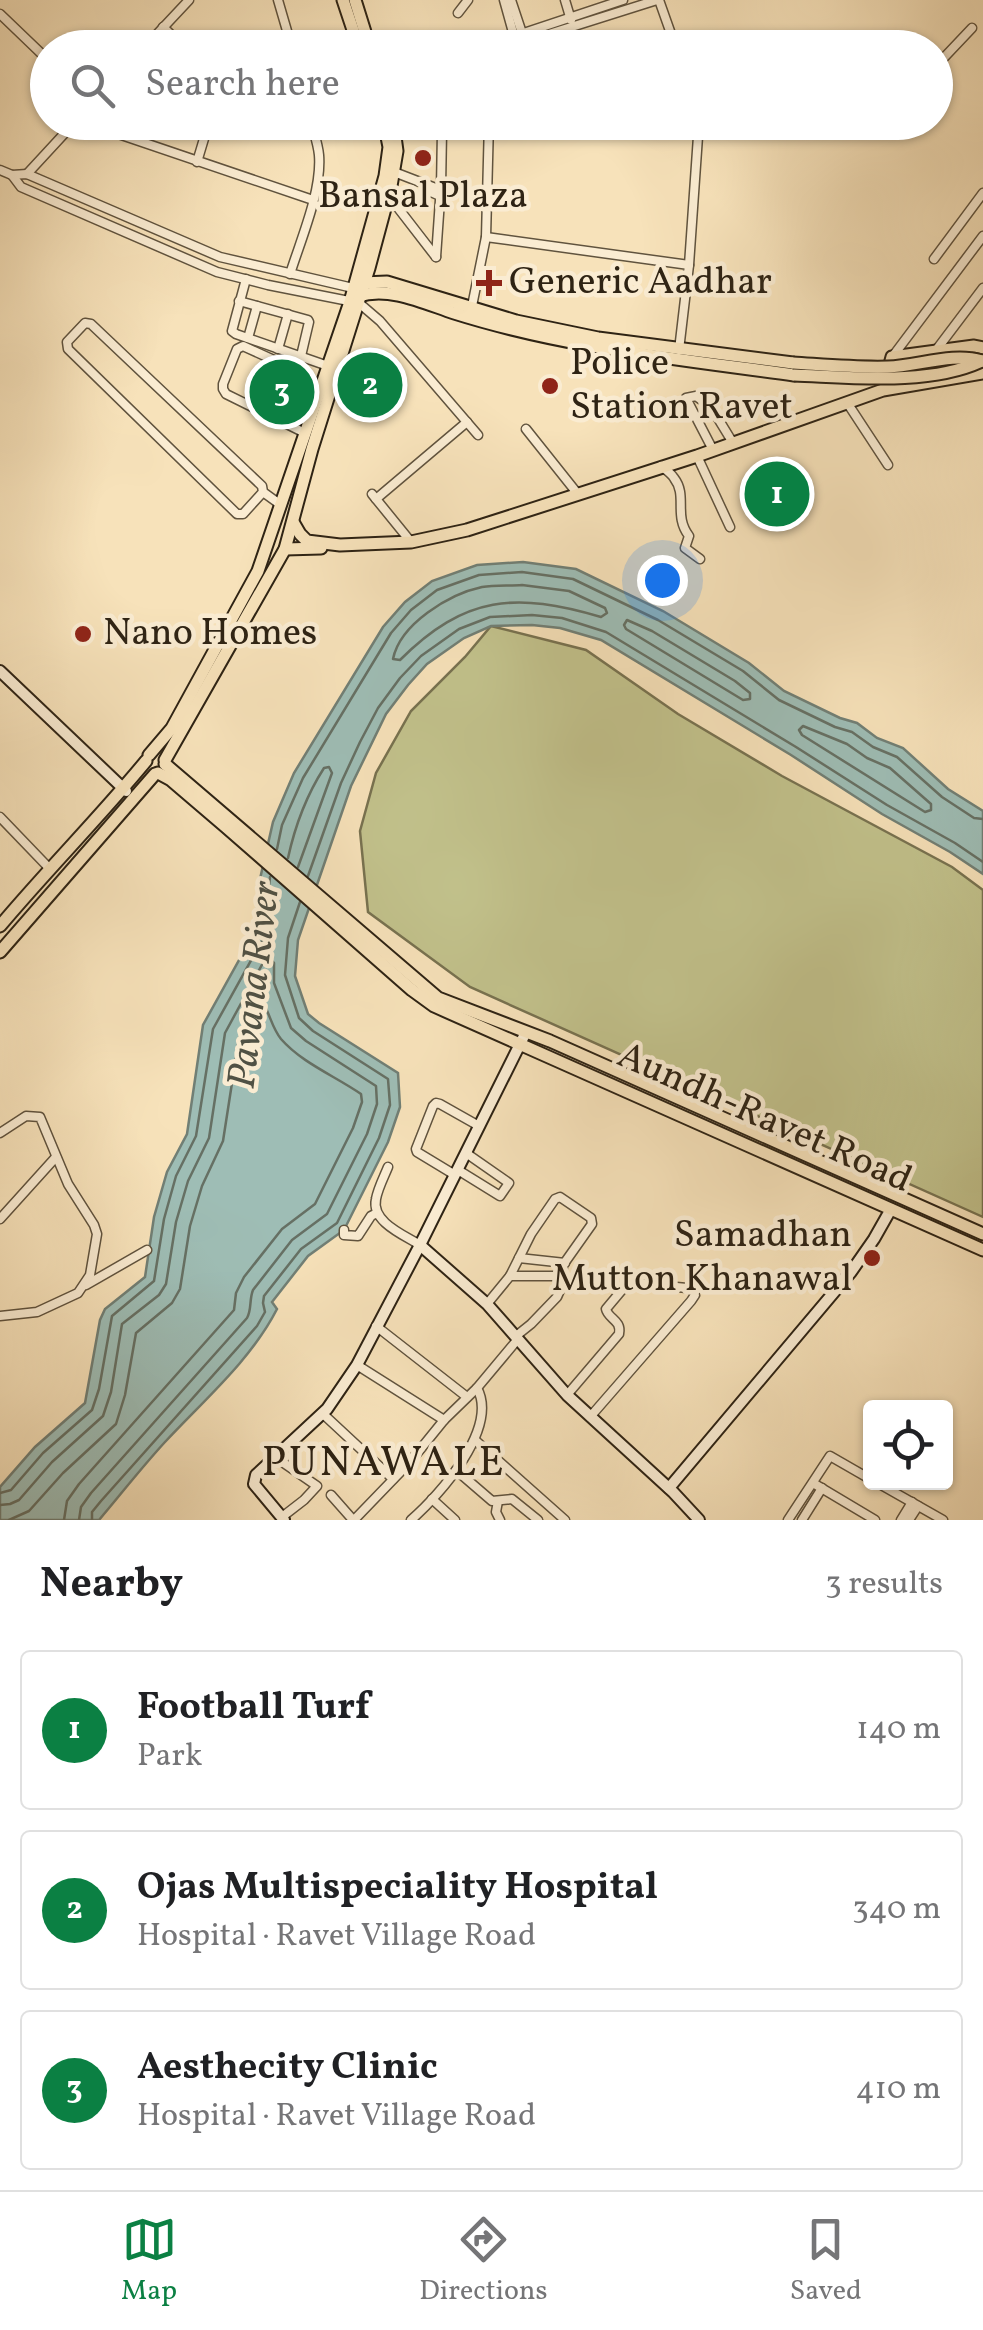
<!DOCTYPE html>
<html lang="en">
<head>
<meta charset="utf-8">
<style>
  :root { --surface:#fff; --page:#f6f6f6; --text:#202124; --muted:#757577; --line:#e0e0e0; --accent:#0b8043 }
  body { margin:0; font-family:Vollkorn,serif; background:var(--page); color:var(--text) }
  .controls { position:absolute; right:30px; bottom:30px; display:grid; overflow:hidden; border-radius:10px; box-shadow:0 2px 8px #0004 }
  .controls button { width:90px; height:90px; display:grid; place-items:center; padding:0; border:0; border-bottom:2px solid var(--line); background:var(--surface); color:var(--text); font:50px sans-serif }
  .you { position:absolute; left:662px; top:580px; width:35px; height:35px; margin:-25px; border:8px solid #fff; border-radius:50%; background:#1a73e8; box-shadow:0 0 0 15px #1a73e833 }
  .badge { display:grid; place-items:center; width:65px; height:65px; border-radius:50%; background:var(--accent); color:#fff; font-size:32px; font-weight:700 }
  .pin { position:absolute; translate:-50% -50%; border:5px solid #fff; box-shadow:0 2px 10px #0006 }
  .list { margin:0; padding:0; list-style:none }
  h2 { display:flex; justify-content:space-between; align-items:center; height:130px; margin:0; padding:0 40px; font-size:42px }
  h2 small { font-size:32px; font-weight:400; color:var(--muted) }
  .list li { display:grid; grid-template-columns:65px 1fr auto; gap:30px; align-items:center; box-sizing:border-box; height:160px; margin:0 20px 20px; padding:0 20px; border:2px solid var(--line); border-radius:10px }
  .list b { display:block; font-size:38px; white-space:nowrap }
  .list p { margin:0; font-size:32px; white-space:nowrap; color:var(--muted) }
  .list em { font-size:32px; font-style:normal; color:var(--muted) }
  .icon { flex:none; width:55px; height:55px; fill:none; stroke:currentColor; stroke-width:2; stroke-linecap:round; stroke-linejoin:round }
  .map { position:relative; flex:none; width:983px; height:1520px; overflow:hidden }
  .search { position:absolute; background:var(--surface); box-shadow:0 2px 8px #0004; left:30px; right:30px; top:30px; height:110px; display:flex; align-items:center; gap:25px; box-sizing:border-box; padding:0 35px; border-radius:55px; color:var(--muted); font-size:38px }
  .sheet { height:670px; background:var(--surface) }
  nav { display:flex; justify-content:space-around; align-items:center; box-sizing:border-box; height:140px; border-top:2px solid var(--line); background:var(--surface); font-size:28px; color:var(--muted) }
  nav a { display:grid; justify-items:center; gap:5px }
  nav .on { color:var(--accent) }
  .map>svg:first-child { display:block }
</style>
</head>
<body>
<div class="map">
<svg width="983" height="1520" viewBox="0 0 983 1520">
  <rect width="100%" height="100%" fill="#f7e2ba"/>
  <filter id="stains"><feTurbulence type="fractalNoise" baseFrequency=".002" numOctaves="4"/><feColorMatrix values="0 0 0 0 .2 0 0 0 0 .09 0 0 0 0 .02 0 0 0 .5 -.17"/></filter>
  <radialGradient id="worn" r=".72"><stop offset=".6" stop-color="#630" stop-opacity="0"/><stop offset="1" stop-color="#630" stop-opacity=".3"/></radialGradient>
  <polygon fill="#c2c28c" stroke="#787250" stroke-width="2.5" points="491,626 586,650 678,714 782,776 952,867 983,890 983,1217 470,987 368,912 360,831 376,773 411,711 465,657"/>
  <path fill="#9ebdb5" stroke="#717f75" stroke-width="2.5" d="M523,562L576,569L663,611L749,663L784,691L840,718L857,723L877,738L903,748L948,789L983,811V874L950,852L882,814L791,755L601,640L560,628L532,625L491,626L464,638L427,664L408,685L386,714L351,786L298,940L295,976L308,1014L319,1023L398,1073L400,1107L388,1142L344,1230L308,1256L272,1302L277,1309C251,1360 204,1400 165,1442C142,1467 121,1494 99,1520H0V1487L35,1447L85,1403L100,1320L105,1309L145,1277L154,1217L167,1172L187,1134L203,1025L254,933L260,879L273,822L294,773L383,627L405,602L432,581L477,565Z"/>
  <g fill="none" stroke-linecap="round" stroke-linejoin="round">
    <g stroke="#667064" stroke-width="2.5">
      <path d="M522,585L569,591L605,608L607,613L601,617C516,592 465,595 400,660L393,659C400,624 449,594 482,587C495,585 509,586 522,585Z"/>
      <polygon points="627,620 652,631 735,681 750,693 750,699 743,700 626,629 624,625"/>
      <polygon points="803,726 847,744 867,758 890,768 931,804 931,810 925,812 802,735 799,730"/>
      <polyline points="277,849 282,825 303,778 391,633 411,610 437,590 479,575 522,572 573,579 658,620 743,671 779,700 835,727 852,732 873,747 897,757 942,797 974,818 983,819"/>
      <path d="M288,858C295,826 306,796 324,768L329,767L332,773L298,867"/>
      <polyline points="308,876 341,783 360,742 378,708 400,678 421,656 459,629 490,617 532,615 562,618 606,632 796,747 887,805 955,843 983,862"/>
      <polyline points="0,1493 11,1490 43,1453 92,1410 99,1389 112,1316 154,1281 164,1219 176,1176 196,1136 213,1029 264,937 270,877"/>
      <path d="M0,1505L10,1504L19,1500L52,1462L103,1416L111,1392L122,1324L159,1295L166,1284L176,1222L188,1181L209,1138L225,1033L264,961L270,959L274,963V983L291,1028L306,1041L376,1086L377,1104L367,1134L327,1214L292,1240L253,1290C249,1300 252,1309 247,1318L91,1493L81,1507L79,1520"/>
      <path d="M9,1520L29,1511L63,1473L116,1424L125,1395L136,1333L172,1303L180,1289L190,1226L202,1186L223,1141L239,1038L257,1005L263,1003C270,1014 272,1028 281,1039C302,1063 335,1076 361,1094L362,1102L353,1128L315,1204L282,1229L244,1277L236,1293L234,1310L79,1484L67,1501L64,1520"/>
      <polyline points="92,1520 92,1512 101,1501 257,1326 265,1312 263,1303 264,1296 301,1249 337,1223 379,1138 390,1105 388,1079 313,1031 299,1018 285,975 288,938 300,902"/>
    </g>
    <defs>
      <g id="street">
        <polyline points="278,0 292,48"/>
        <polyline points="504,0 514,36"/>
        <polyline points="511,0 522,33"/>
        <polyline points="565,0 571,20"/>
        <polyline points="659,0 676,48"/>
        <polyline points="458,13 468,0"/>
        <polyline points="0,14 48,60"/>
        <polyline points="163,27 185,48"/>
        <polyline points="144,48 189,0"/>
        <polyline points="479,48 623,0"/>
        <polyline points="505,48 657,0"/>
        <polyline points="529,48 557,42 563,48"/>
        <polyline points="936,66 972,28"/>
        <polyline points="83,122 313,200"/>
        <polyline points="863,122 869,130 874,131 883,122"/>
        <polyline points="700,126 797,122"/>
        <polyline points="197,162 209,122"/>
        <polyline points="0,170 12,175 21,187 217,272 268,285 359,303 380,321 478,435"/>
        <polyline points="394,172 438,189 441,188 442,131 395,135"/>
        <polyline points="27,174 75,122"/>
        <polyline points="12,175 27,174 220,257 353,288"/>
        <polyline points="390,189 397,194 395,204 436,257"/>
        <polyline points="431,192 440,196 440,200 436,257"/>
        <polyline points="486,237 689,265 679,350"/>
        <polyline points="934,259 983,193"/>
        <polyline points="689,265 699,122"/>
        <path d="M290,274C301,239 322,191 319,155C318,144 314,133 311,122"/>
        <polyline points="246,279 232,331 236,334 328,366"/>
        <polyline points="239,301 308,320 309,322 301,356"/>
        <polyline points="471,311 486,237 489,122"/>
        <polyline points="248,338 257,306"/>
        <polyline points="278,349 288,314"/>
        <polyline points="937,349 983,288"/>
        <polyline points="893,356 983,236"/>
        <polyline points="848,404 888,465"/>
        <polyline points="275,420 290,379"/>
        <polyline points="526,429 577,493"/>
        <polyline points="305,433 226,394 223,389 223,384 237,349 243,346 287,366 289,368 287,376 290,379 320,391"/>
        <polyline points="713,450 686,398 696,396 711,407 733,443"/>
        <polyline points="697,456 730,527"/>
        <path d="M661,466C666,470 671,473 674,478C688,496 673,515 689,536L685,548L700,559"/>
        <polyline points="263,492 243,514 237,514 68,349 67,342 85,323 91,324 262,486 263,492 281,505"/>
        <polyline points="372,494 411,542"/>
        <polyline points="376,499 467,422"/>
        <polyline points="0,817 49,868"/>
        <polyline points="0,1133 26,1116 40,1117 68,1184 94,1225 97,1234 90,1275 78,1293 37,1312 0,1316"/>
        <path d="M388,1167C384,1177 378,1188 376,1199C371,1222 404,1235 420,1245"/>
        <polyline points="458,1170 500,1196 509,1183 466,1153"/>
        <polyline points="455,1175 417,1152 416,1149 433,1106 436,1103 440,1104 479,1126"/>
        <polyline points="0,1219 56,1157"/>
        <polyline points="344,1230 344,1235 358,1236 371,1216 377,1213"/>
        <polyline points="519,1258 565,1263"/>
        <polyline points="510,1276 531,1234 555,1199 560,1197 591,1218 592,1224 563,1265 561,1288 557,1297 531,1324 516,1336"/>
        <polyline points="86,1285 147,1250"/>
        <polyline points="487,1304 510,1276 563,1276"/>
        <polyline points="376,1326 467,1397"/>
        <polyline points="357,1365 444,1420"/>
        <path d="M567,1395L619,1334C622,1320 608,1319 606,1309L627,1284L634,1283L687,1288L693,1290L695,1295L691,1301L590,1417"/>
        <polyline points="322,1413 393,1479"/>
        <polyline points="475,1440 565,1520"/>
        <polyline points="275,1457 317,1486 304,1500 282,1517"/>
        <polyline points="456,1470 492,1501 512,1499 538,1520"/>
        <polyline points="876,1482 943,1520"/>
        <polyline points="813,1483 875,1520"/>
        <polyline points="331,1495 353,1520"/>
        <polyline points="432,1499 455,1520"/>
        <polyline points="498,1501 496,1512 500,1520"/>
        <polyline points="354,1520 410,1462 444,1420 477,1388 518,1339"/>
        <path d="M411,1520C440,1495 499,1428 477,1388"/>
        <polyline points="788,1520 830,1456 870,1479"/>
        <polyline points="802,1520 822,1488"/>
        <polyline points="901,1520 912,1502"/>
        <polyline points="909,1520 918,1506"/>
      </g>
      <g id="secondary">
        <polyline points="0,671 126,791"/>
        <polyline points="420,1245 487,1304 567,1395 673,1492 699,1520"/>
        <polyline points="669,1488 851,1272 874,1239 891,1209"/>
        <polyline points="284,1520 254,1484 256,1475 327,1409 357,1365 420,1245 526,1032"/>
      </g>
      <g id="primary">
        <polyline points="343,0 359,48"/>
        <polyline points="355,0 370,48"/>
        <polyline points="362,283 387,282 516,321 598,338 793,363"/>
        <path d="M358,296C390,286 424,303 454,313C565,348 679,359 794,375"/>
        <polyline points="888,372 892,357 974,346 983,348"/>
        <polyline points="293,522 300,534 307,541 340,545 411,542 467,530 697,456 883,390 983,373"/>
        <polyline points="285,549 321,548"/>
        <polyline points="149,755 172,728 258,571 350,302 385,176 389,147 384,122"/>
        <polyline points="165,760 285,549 312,449 369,268 391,186 397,151 393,122"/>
        <polyline points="165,764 438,998 550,1041 983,1234"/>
        <polyline points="158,773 171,780 226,827 412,990 434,1006 983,1250"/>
        <path d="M0,926C47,870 99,818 146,761"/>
        <polyline points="0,952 155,774"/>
      </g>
    </defs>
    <use href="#street" stroke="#60533e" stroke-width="11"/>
    <use href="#secondary" stroke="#2e2314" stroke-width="14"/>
    <use href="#primary" stroke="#2e2314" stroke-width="15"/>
    <use href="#street" stroke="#faecd2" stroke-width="8"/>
    <use href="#secondary" stroke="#faecd2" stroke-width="10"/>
    <use href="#primary" stroke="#f7e2ba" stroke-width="11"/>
    <defs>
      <g id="primary-bridge">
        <path d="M793,363C825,365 856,368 888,367C918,366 953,352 982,361"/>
        <path d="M794,375C850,377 930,386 982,361"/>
      </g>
    </defs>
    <use href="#primary-bridge" stroke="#2e2314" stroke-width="15" stroke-linecap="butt"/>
    <use href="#primary-bridge" stroke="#f7e2ba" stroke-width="11"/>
  </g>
  <g fill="#8f2418" stroke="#faecd2" stroke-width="4">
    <circle cx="423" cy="158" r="10"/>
    <path d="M484 268h10v10h10v10h-10v10h-10v-10h-10v-10h10z"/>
    <circle cx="550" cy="386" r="10"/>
    <circle cx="83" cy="634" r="10"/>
    <circle cx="872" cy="1258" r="10"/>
  </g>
  <g text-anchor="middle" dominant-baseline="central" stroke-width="9" stroke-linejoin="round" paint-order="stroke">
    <g font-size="38" fill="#2e2314" stroke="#faecd2" text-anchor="start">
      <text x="423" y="197" text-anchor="middle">Bansal Plaza</text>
      <text x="509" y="283">Generic Aadhar</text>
      <text x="570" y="364">Police<tspan x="570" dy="44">Station Ravet</tspan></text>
      <text x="103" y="634">Nano Homes</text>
      <text x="852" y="1236" text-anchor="end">Samadhan<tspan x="852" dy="44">Mutton Khanawal</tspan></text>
    </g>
    <g font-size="38" fill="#2e2314" stroke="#faecd2">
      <text transform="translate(764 1119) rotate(24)">Aundh-Ravet Road</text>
    </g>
    <g font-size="40" font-style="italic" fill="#505144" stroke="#faecd2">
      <text transform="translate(256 985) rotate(-83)">Pavana River</text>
    </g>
    <g font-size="42" letter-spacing="2.5" fill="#2e2314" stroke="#faecd2">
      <text x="384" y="1464">PUNAWALE</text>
    </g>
  </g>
  <rect width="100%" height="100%" filter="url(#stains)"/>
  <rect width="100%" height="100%" fill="url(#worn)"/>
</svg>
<div class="controls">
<button><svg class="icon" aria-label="locate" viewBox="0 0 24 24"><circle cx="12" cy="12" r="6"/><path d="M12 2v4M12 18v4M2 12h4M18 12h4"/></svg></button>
</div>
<div class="you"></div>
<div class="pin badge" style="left:777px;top:494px">1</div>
<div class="pin badge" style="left:370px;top:385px">2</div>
<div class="pin badge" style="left:282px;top:392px">3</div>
<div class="search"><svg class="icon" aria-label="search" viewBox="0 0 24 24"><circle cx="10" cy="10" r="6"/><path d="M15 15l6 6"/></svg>Search here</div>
</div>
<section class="sheet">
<h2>Nearby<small>3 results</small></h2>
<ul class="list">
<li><span class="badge">1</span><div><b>Football Turf</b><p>Park</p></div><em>140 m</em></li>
<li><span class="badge">2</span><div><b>Ojas Multispeciality Hospital</b><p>Hospital · Ravet Village Road</p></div><em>340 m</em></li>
<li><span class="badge">3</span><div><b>Aesthecity Clinic</b><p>Hospital · Ravet Village Road</p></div><em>410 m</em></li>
</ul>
</section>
<nav>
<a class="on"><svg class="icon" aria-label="map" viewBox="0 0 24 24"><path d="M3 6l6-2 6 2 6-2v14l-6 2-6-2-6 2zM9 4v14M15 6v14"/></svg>Map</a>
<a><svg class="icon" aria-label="directions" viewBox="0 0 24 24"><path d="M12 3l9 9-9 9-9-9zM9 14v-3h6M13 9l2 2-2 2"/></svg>Directions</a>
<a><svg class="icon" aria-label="saved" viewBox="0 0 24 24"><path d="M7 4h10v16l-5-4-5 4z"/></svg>Saved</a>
</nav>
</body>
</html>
